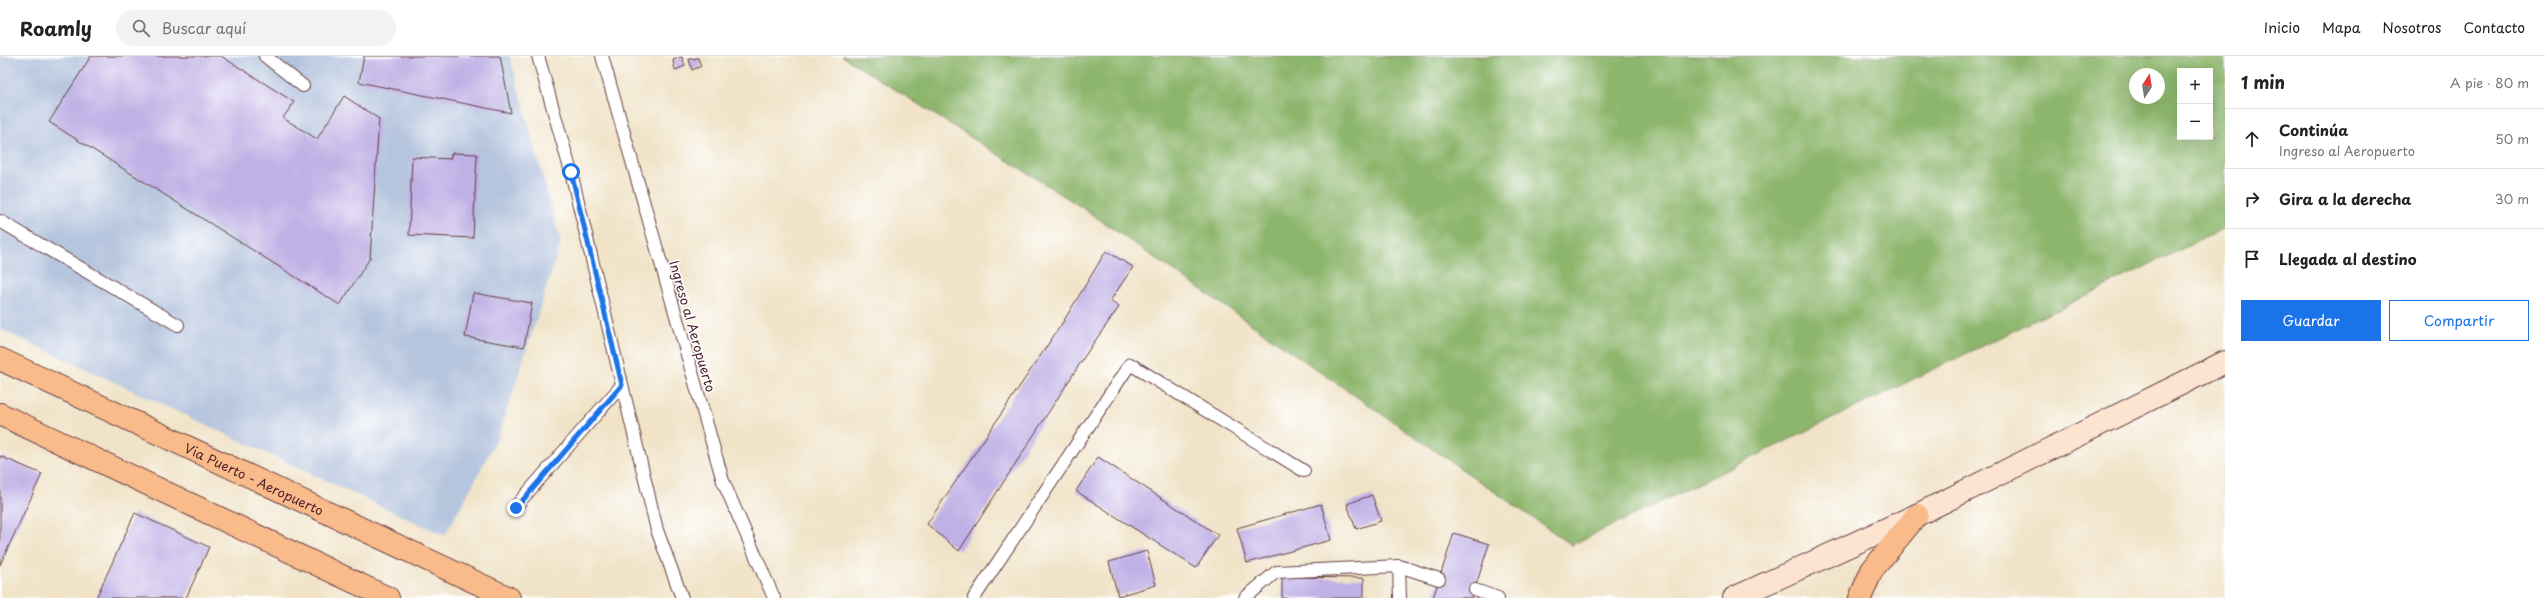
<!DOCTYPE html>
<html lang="es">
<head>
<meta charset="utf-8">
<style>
  :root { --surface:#fff; --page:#f2f2f2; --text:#222; --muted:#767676; --line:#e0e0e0; --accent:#1a73e8 }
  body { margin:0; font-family:"Playpen Sans",sans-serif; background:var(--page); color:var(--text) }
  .controls { position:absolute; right:12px; top:12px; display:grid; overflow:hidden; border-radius:0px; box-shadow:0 4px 16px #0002 }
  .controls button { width:36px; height:36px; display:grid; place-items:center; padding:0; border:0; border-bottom:1px solid var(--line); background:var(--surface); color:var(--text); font:20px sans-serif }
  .compass { position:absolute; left:2129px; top:12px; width:36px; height:36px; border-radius:50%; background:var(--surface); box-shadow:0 4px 16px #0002; rotate:12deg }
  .stop { position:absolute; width:12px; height:12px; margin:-9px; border:3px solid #1a73e8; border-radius:50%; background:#fff }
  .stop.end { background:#1a73e8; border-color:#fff; box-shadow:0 1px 4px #0008 }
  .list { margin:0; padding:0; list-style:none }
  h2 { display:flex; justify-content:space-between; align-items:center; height:52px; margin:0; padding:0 16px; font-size:17px }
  h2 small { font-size:13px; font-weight:400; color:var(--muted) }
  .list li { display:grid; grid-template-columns:26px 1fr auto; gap:12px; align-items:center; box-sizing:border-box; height:60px; padding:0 16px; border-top:1px solid var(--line) }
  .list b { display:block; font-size:15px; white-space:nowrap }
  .list p { margin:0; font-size:13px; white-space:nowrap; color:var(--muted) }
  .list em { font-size:13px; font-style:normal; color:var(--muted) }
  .actions { display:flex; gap:8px; padding:12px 16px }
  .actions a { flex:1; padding:9px 0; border:1px solid var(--accent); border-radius:0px; text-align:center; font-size:14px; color:var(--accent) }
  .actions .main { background:var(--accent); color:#fff }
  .icon { flex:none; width:22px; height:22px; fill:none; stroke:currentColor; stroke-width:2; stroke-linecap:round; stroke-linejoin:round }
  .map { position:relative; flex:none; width:2225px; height:542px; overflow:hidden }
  header { display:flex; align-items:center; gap:24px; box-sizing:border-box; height:56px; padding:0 20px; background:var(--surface); border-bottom:1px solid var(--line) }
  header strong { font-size:19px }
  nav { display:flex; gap:22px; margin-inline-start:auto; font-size:14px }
  .search { width:280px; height:36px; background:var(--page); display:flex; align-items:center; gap:10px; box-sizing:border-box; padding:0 14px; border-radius:22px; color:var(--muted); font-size:15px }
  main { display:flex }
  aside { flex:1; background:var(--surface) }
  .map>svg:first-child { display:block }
</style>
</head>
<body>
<header>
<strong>Roamly</strong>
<div class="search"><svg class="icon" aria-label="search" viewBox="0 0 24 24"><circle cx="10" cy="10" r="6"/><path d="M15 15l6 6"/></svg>Buscar aquí</div>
<nav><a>Inicio</a><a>Mapa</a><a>Nosotros</a><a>Contacto</a></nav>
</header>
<main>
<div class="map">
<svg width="2225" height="542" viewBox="0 0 2225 542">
  <rect width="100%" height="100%" fill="#fff"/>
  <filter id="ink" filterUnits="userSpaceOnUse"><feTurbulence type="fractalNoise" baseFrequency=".025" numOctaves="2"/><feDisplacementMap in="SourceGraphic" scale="8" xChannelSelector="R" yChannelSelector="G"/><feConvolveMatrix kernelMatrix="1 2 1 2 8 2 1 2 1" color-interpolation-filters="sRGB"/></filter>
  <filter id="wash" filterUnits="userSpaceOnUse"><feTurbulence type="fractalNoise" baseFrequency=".012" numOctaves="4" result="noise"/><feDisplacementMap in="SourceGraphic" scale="16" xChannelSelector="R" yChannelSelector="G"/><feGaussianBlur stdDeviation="0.9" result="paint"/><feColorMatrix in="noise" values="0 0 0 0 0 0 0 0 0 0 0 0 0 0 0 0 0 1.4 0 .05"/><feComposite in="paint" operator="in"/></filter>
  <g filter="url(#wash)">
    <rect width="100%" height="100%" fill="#f0e3c7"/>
    <polygon fill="#b6c5de" points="0,0 510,0 561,187 499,379 445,480 0,273"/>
    <path fill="#8cb66c" stroke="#6b6a4c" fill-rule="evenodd" d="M842,0H2225V172L1572,489L1078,149ZM2180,15H2210V81H2180ZM2135,18H2159V42H2135Z"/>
    <g id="blocks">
      <g fill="#bfb0e5">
        <polygon points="91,0 221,0 294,46 283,62 317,83 344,40 379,63 370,202 340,249 49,66"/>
        <polygon points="364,0 500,0 511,57 359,26"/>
        <polygon points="682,1 685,10 675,14 673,4"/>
        <polygon points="698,2 701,10 692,14 689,3"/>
        <polygon points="452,97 477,98 473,182 409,179 412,101 450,103"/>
        <polygon points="1106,195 1133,211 1110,245 1119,251 1092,289 959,495 927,468 1063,266"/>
        <polygon points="473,237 532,247 524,291 465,281"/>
        <polygon points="0,400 42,418 0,509"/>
        <polygon points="1098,401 1218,479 1196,512 1076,435"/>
        <polygon points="1372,439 1381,465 1356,473 1347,448"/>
        <polygon points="1321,448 1331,484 1247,507 1237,472"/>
        <polygon points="135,457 209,491 186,542 96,542"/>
        <polygon points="1454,477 1489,488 1472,542 1433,542"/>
        <polygon points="1147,495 1156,529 1118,540 1109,506"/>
        <polygon points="1282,521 1364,522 1364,542 1282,542"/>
      </g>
    </g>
  </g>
  <g filter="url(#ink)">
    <use href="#blocks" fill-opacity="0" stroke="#633c42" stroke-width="1"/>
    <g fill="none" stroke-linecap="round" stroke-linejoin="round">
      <defs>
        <g id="lane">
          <polyline points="265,0 303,30"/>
          <polyline points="538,0 571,116 657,474 682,542"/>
          <polyline points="602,0 723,425 774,542"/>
          <polyline points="0,165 178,269"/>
          <polyline points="515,451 622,329"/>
          <polyline points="1399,510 1439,523"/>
          <polyline points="1475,534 1498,542"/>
          <polyline points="974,542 1130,308 1304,415"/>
          <polyline points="1245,542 1276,516 1399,510 1400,542"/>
        </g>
        <polyline id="secondary" points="1734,542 1917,459 2225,306"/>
        <g id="primary">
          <path id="s1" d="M0,303L509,542"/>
          <polyline points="0,358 388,542"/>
          <polyline points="1860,542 1872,514 1917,459"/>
        </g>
      </defs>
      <use href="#lane" stroke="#633c42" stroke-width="14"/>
      <use href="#secondary" stroke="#633c42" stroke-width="24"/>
      <use href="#primary" stroke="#633c42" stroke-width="24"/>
      <use href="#lane" stroke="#fff" stroke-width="12"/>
      <use href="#secondary" stroke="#fde4d1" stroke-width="22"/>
      <use href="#primary" stroke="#fabb8b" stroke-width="22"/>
    </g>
  </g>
  <g fill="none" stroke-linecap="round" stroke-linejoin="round" filter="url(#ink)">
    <polyline stroke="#1a73e8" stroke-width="5" points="516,452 622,329 571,116"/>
  </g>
  <g text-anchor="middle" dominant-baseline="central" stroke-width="3" stroke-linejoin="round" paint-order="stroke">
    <g font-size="13" fill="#4a1f2b" stroke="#fff">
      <text transform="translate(693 270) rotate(74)">Ingreso al Aeropuerto</text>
      <text stroke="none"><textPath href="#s1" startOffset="281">Via Puerto - Aeropuerto</textPath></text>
    </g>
  </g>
</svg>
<div class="controls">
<button>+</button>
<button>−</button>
</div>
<svg class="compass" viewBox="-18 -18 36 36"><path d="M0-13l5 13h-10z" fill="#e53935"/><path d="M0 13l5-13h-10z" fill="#767676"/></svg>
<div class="stop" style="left:571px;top:116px"></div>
<div class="stop end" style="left:516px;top:452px"></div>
</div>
<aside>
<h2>1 min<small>A pie · 80 m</small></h2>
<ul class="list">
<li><svg class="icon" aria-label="ahead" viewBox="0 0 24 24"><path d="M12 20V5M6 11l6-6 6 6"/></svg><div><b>Continúa</b><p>Ingreso al Aeropuerto</p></div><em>50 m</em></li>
<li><svg class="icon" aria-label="right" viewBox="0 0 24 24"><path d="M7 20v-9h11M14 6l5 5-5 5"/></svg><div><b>Gira a la derecha</b></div><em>30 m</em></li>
<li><svg class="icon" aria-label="arrive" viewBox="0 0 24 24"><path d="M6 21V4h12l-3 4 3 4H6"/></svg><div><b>Llegada al destino</b></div></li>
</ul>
<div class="actions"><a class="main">Guardar</a><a>Compartir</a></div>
</aside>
</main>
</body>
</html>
